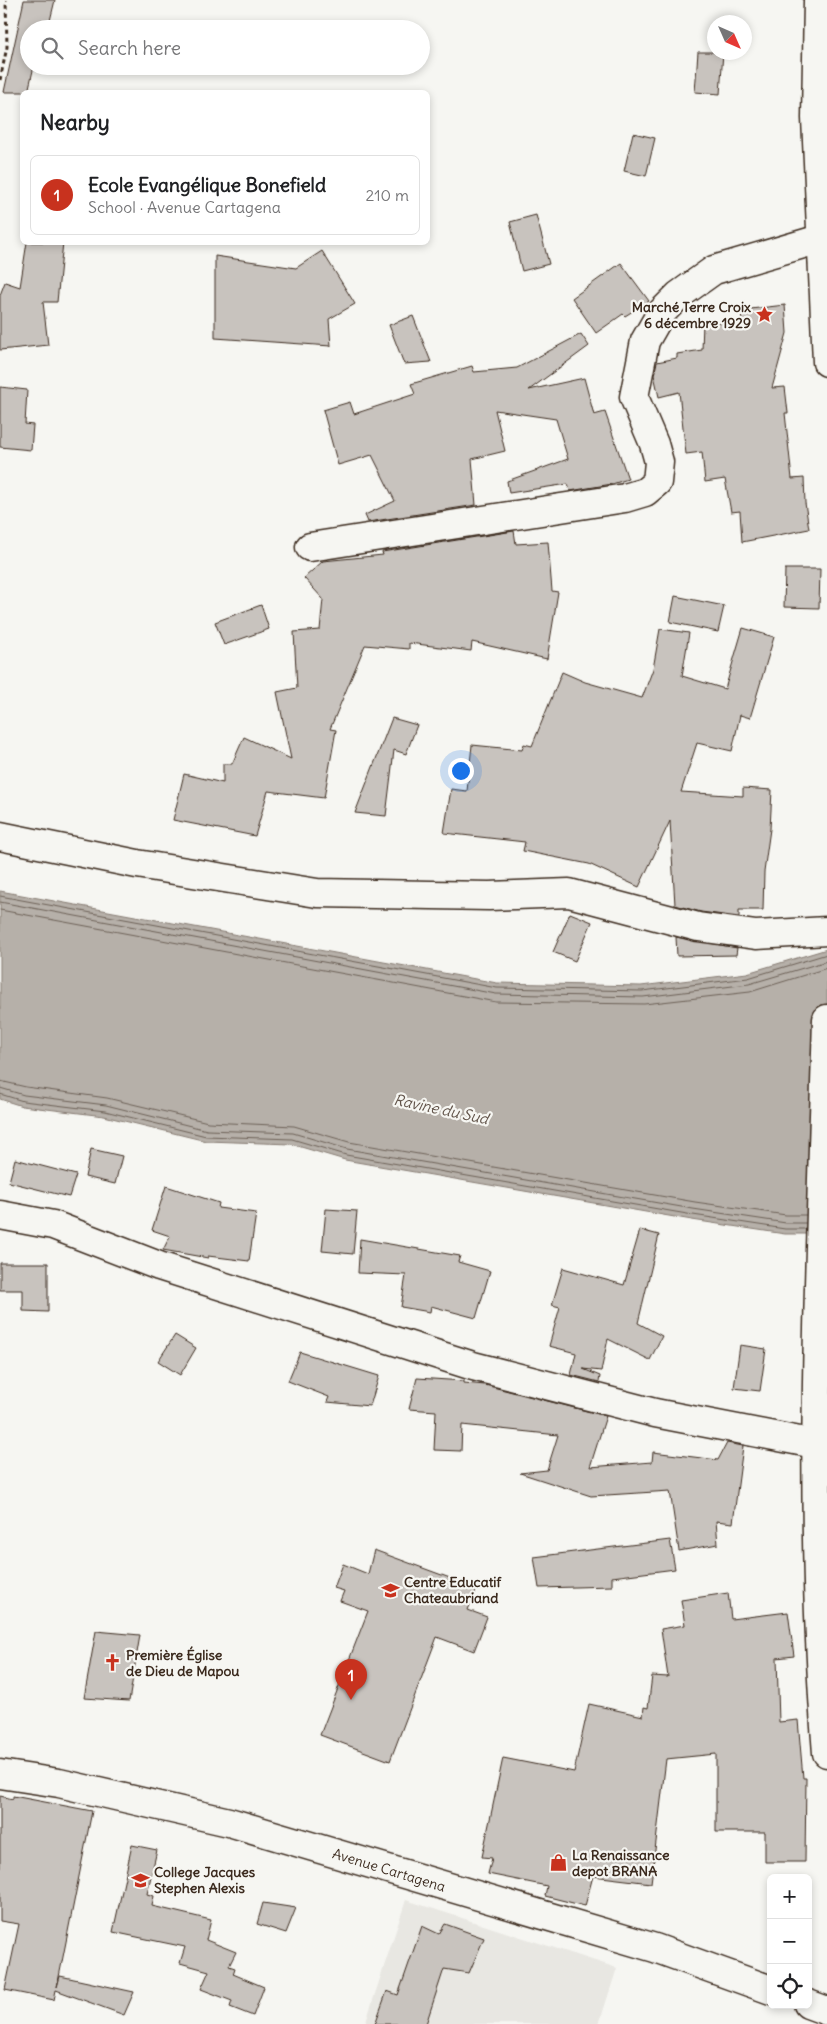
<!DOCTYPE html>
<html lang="en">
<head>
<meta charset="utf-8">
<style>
  :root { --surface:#fff; --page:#f2f2f2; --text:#202124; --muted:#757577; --line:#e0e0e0; --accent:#c8321e }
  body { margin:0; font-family:Delius,sans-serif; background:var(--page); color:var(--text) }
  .controls { position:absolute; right:15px; bottom:15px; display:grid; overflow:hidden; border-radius:8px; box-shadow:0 2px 8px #0003 }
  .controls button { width:45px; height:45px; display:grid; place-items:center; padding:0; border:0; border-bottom:1px solid var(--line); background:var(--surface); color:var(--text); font:25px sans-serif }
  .compass { position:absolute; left:707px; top:15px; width:45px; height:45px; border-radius:50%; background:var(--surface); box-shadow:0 2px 8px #0003; rotate:135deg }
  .you { position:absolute; left:460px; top:770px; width:18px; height:18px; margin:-12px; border:4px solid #fff; border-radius:50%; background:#1a73e8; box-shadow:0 0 0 8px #1a73e833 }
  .badge { display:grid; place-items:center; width:32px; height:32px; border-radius:50%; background:var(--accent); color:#fff; font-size:16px; font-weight:700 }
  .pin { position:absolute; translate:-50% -41px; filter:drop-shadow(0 1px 2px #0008) }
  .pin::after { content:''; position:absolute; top:26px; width:18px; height:15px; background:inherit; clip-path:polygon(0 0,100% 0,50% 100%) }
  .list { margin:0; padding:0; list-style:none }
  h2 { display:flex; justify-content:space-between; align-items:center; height:65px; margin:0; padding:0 20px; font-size:21px }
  h2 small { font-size:16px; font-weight:400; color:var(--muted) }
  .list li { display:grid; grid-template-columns:32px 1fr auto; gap:15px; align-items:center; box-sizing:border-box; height:80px; margin:0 10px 10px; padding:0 10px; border:1px solid var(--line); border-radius:8px }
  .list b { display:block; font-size:19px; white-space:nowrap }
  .list p { margin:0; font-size:16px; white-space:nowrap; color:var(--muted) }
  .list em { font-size:16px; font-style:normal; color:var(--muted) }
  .icon { flex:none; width:28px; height:28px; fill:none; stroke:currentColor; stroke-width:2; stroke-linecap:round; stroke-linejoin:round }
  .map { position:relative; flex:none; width:827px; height:2024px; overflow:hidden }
  .search { position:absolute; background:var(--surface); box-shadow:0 2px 8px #0003; left:20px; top:20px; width:410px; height:55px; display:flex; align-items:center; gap:12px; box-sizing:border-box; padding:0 18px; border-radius:28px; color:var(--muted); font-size:19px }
  .panel { position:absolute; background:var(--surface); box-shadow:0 2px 8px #0003; left:20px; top:90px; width:410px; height:155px; border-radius:8px }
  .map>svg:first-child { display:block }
</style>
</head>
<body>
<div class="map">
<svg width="827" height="2024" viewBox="0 0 827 2024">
  <rect width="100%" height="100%" fill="#f6f6f2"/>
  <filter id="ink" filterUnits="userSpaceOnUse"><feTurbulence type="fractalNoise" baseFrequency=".02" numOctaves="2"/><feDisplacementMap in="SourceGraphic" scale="10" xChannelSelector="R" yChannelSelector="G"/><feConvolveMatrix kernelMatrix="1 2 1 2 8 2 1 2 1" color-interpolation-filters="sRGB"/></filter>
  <g filter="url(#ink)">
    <polygon fill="#e8e7e2" points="406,1900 617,1968 599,2024 365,2024"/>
    <polygon fill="#b6b0a9" stroke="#857a71" points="0,891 497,983 641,986 747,973 827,949 827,1234 785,1234 692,1220 345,1160 291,1144 206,1141 104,1116 22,1106 0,1099"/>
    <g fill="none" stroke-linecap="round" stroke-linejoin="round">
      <g stroke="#6c6056" stroke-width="1">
        <polyline points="0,896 497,988 642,991 748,978 827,954"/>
        <polyline points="0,902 496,994 643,997 749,984 827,961"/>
        <polyline points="0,910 496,1002 644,1004 750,992 827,968"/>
        <polyline points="0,1081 26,1087 107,1098 208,1122 294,1126 349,1142 695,1202 786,1215 806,1215"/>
        <polyline points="0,1088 24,1095 106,1105 207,1130 293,1133 347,1149 693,1209 786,1223 806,1223"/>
        <polyline points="0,1094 23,1101 105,1111 206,1136 292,1139 346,1155 693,1215 785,1229 805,1229"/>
      </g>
    </g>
    <g fill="#c8c3be" stroke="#3b2a1e">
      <polygon points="24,0 55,0 48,29 29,29 29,66 34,66 28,92 4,92"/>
      <polygon points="698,52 723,52 720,94 695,92"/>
      <polygon points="633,133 655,138 646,176 624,171"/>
      <polygon points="536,215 549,264 522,271 510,222"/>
      <polygon points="27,242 63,242 57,302 43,302 48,345 0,350 0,295 5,282 20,287"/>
      <polygon points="322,251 355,304 329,319 331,346 215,338 215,256 296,268"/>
      <polygon points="621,263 649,301 625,316 623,314 596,333 572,298"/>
      <polygon points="785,305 787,333 772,388 785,387 788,413 785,413 792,479 804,478 805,503 809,529 742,542 740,511 731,512 725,479 705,482 702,452 686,454 679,392 659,397 654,375 657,362 677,358 677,354 702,350 703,323 741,323 742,310"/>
      <polygon points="413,316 431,362 404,364 389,325"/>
      <polygon points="581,334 589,346 529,390 584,378 594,415 605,412 628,479 612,484 570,491 568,484 509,493 507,481 568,459 556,419 495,410 505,451 472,459 476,505 368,522 365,515 395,501 372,455 338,465 323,410 350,402 354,414 415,394 411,384 472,366 474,372 517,368"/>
      <polygon points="0,387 27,390 25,424 33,425 31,450 0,447"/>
      <polygon points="514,531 516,544 548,542 552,591 558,592 547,659 472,642 471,651 409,643 409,649 365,645 330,729 336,730 324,798 268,791 255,836 173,820 184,774 223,783 223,764 232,764 244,737 291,759 277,692 297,688 294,632 320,630 323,599 304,578 323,561 383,555 382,552"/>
      <polygon points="785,569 820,569 819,608 784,607"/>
      <polygon points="675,596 724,606 718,632 670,622"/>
      <polygon points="261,605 269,629 224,645 215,622"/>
      <polygon points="743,628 774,637 750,718 740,715 732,751 697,743 681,792 743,796 743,788 772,790 770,829 764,872 763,910 739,910 739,917 701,912 675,905 670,821 639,887 589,864 523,851 525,842 444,833 451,789 467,791 472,745 522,750 524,744 532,746 562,672 585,682 642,698 653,669 660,629 689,633 682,676 725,689"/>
      <polygon points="392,718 417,725 406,754 394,750 386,816 355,813"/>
      <polygon points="570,913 592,922 575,961 553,952"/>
      <polygon points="676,937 737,948 736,955 677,956"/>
      <polygon points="91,1149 122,1156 115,1184 85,1177"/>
      <polygon points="15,1159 76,1175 69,1197 9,1182"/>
      <polygon points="166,1186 219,1203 218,1208 256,1213 249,1261 208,1256 208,1258 163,1250 170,1236 152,1230"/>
      <polygon points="326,1209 357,1211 353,1254 322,1251"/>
      <polygon points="640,1230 659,1235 638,1323 662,1336 650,1360 608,1339 601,1371 583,1369 600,1376 599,1382 571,1375 576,1353 549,1346 560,1307 552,1305 563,1268 624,1285"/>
      <polygon points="360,1239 460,1256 458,1262 490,1271 476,1318 431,1306 430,1312 401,1307 406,1275 358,1273"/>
      <polygon points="0,1263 48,1263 48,1312 23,1311 23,1290 0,1290"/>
      <polygon points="175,1335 196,1348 180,1375 158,1361"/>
      <polygon points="740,1345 766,1349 760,1391 734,1388"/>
      <polygon points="300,1352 379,1376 370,1406 327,1402 329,1397 288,1381"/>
      <polygon points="417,1378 464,1381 464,1383 485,1385 606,1416 590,1467 652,1462 653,1452 718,1460 727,1443 743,1446 733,1523 716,1521 718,1544 679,1551 670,1491 591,1496 520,1473 547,1470 558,1435 462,1425 461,1451 434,1450 436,1411 409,1409"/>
      <polygon points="670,1540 675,1569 612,1577 612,1586 539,1588 534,1557"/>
      <polygon points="374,1550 477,1588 468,1610 487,1617 474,1651 437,1637 390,1761 320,1735 368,1611 340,1601 344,1591 334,1588 343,1564 368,1574"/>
      <polygon points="728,1593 731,1619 788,1612 794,1656 777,1658 779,1722 798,1720 803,1778 806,1778 805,1862 765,1862 765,1832 716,1832 716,1754 666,1759 651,1883 593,1876 585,1906 545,1896 547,1886 488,1874 492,1858 482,1857 503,1758 574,1772 589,1704 643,1716 644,1707 648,1708 652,1676 668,1677 661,1629 685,1625 681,1600"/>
      <polygon points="96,1631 140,1635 129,1701 84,1698"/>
      <polygon points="0,1796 13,1799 13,1796 92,1811 57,1987 60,1976 134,1992 124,2015 56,1990 54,2000 5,1990 19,1924 0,1921"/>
      <polygon points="132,1845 157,1850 147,1894 154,1896 152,1906 211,1920 206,1940 236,1952 229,1966 235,1968 233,1974 264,1987 253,2016 230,2007 232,2001 201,1989 209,1971 180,1963 185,1947 113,1932"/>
      <polygon points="263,1903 296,1908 286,1933 257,1924"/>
      <polygon points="445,1924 484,1938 469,1973 444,1969 426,2024 375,2024 387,1991 398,1995 422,1926 439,1934"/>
    </g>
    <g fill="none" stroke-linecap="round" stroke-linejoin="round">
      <defs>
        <g id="minor">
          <polyline points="310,547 625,498 645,492 657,482 659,462 654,444 634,397 645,341 661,313 679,295 714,270 820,239"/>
          <polyline points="0,836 137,864 317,893 489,896 569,893 698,927 756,935 827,931"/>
          <polyline points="0,1215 53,1225 159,1266 473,1366 655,1413 815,1444"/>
          <polyline points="0,1774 59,1783 229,1822 655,1948 771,1990"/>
          <polyline points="808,2004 827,2011"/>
        </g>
        <g id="major">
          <polyline points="818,0 816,118 827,362"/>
          <path d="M827,1019C820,1263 807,1508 827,1753"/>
        </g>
      </defs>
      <use href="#minor" stroke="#3b2a1e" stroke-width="31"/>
      <use href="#major" stroke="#3b2a1e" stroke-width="31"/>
      <polyline stroke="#3b2a1e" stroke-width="3" stroke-dasharray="4 4" stroke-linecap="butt" points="0,80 7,47 6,0"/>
      <use href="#minor" stroke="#f6f6f2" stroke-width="28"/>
      <use href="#major" stroke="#f6f6f2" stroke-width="28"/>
    </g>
  </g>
  <defs>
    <symbol id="sight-bare" viewBox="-9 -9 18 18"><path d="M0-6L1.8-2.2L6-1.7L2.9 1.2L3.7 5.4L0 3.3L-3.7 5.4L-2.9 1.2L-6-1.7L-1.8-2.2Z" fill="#c8321e" stroke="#f6f6f2" stroke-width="2.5" paint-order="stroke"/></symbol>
    <symbol id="school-bare" viewBox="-9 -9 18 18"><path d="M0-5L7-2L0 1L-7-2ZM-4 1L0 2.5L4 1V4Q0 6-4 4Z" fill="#c8321e" stroke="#f6f6f2" stroke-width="2.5" paint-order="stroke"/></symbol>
    <symbol id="church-bare" viewBox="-9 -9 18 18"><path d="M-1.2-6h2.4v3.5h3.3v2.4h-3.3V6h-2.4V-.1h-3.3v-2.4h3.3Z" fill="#c8321e" stroke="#f6f6f2" stroke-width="2.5" paint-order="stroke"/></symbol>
    <symbol id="shop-bare" viewBox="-9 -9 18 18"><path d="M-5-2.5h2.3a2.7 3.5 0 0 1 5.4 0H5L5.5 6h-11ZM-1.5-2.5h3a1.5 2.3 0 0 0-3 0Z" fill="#c8321e" stroke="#f6f6f2" stroke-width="2.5" paint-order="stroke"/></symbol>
  </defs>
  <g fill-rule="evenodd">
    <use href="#sight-bare" x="752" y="302" width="25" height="25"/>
    <use href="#school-bare" x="378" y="1578" width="25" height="25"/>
    <use href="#church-bare" x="100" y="1650" width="25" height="25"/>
    <use href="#shop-bare" x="546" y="1850" width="25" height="25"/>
    <use href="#school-bare" x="128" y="1868" width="25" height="25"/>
  </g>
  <g text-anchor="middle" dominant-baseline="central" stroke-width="4.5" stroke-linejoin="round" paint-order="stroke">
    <g font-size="14" font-weight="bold" fill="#3b2a1e" stroke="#f6f6f2" text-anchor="start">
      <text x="751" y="307" text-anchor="end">Marché Terre Croix<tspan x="751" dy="16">6 décembre 1929</tspan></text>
      <text x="404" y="1582">Centre Educatif<tspan x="404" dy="16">Chateaubriand</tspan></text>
      <text x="126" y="1655">Première Église<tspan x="126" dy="16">de Dieu de Mapou</tspan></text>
      <text x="572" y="1855">La Renaissance<tspan x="572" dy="16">depot BRANA</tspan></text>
      <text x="154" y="1872">College Jacques<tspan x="154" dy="16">Stephen Alexis</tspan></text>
    </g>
    <g font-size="14" fill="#3b2a1e" stroke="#f6f6f2">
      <text transform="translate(389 1870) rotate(17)">Avenue Cartagena</text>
    </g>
    <g font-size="15" font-style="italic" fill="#605248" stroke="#f6f6f2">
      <text transform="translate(441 1109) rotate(12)">Ravine du Sud</text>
    </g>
  </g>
</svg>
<div class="controls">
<button>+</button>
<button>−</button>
<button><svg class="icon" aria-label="locate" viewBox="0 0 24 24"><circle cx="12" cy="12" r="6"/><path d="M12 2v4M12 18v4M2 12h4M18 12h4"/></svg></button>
</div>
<svg class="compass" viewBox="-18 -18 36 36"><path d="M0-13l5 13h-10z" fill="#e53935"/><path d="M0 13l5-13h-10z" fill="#757577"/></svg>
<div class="you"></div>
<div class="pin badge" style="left:351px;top:1700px">1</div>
<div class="search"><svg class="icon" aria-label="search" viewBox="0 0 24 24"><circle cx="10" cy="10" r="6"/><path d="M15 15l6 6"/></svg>Search here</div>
<section class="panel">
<h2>Nearby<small></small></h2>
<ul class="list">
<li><span class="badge">1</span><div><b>Ecole Evangélique Bonefield</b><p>School · Avenue Cartagena</p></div><em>210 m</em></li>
</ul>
</section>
</div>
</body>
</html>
